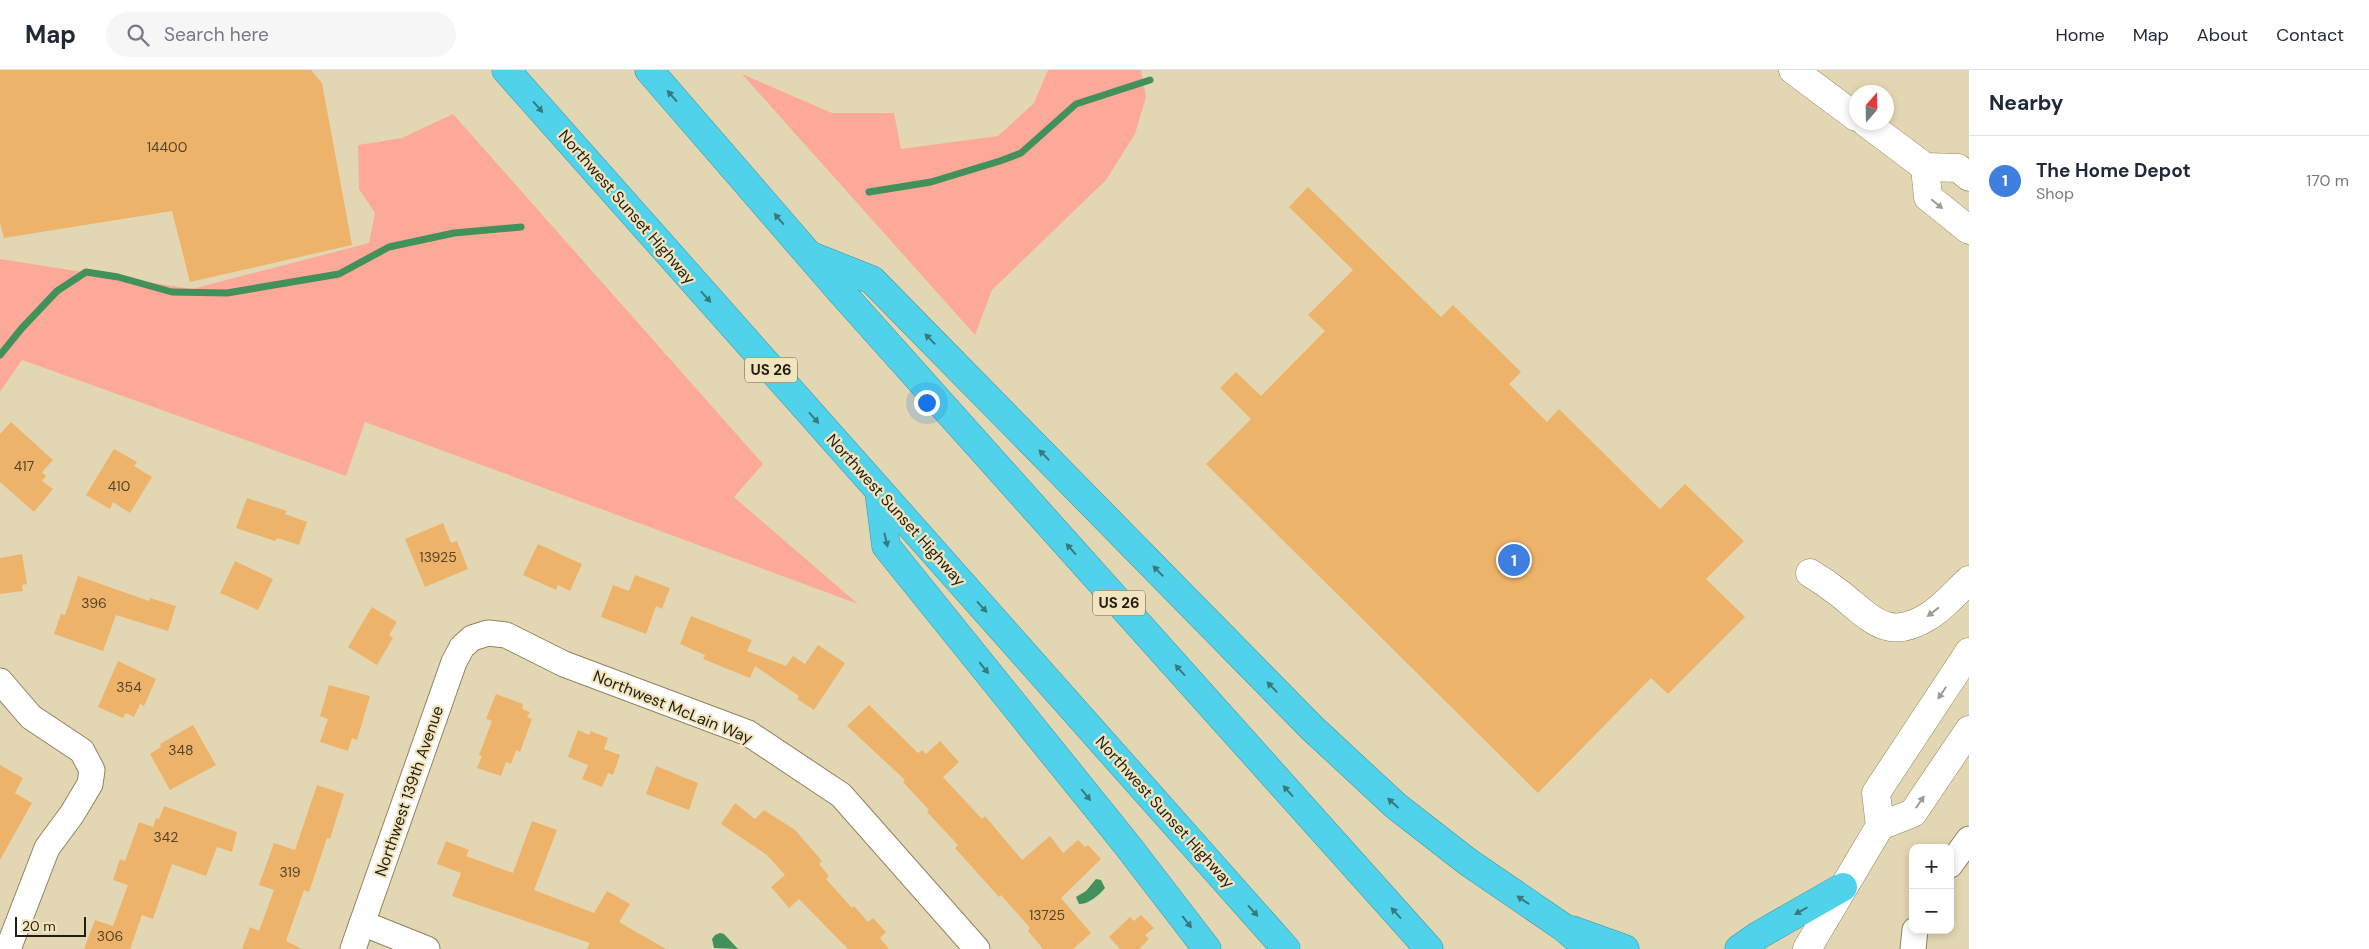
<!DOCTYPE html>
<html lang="en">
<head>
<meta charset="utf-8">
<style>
  :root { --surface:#fff; --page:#f6f6f7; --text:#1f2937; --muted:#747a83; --line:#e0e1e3; --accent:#3c4dc0 }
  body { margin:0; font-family:"DM Sans",sans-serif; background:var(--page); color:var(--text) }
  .controls { position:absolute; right:15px; bottom:15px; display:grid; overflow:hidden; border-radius:10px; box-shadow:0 2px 8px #0003 }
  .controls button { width:45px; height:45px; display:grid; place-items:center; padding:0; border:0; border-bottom:1px solid var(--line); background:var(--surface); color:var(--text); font:25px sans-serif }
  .compass { position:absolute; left:1849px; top:15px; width:45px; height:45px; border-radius:50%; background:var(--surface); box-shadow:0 2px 8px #0003; rotate:20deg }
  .scale { position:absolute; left:15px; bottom:12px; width:71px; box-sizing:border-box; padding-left:5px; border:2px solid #221e10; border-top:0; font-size:14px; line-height:18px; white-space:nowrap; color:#221e10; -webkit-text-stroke:4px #f1e4bf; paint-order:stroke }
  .you { position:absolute; left:926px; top:332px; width:18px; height:18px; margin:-12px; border:4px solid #fff; border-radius:50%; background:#1a73e8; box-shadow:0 0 0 8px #1a73e833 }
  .badge { display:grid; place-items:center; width:32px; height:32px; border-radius:50%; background:var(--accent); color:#fff; font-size:16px; font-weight:700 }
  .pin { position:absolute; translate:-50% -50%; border:2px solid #fff; box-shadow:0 1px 5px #0006 }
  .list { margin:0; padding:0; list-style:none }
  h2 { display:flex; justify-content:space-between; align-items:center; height:65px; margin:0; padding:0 20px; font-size:21px }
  h2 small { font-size:16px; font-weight:400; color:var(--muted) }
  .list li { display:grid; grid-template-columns:32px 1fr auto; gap:15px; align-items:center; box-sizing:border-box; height:90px; padding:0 20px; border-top:1px solid var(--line) }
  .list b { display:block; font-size:19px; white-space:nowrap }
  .list p { margin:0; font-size:16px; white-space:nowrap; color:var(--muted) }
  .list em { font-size:16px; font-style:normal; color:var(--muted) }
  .icon { flex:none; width:28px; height:28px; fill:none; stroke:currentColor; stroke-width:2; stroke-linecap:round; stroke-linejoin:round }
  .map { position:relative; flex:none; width:1969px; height:879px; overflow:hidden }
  header { display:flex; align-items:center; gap:30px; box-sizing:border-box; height:70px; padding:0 25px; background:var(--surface); border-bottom:1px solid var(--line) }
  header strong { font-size:24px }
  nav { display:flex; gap:28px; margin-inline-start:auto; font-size:18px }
  .search { width:350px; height:45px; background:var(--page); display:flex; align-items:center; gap:12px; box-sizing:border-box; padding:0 18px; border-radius:28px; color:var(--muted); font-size:19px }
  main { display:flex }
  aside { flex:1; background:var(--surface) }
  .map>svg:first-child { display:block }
</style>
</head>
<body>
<header>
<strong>Map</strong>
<div class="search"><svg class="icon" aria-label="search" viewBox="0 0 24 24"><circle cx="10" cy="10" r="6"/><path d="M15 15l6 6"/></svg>Search here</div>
<nav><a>Home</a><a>Map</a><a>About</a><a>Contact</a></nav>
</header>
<main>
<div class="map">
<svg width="1969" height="879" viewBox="0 0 1969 879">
  <rect width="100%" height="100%" fill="#e3d7b3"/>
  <g fill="#fda999">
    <polygon points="1048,0 1141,0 1146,27 1135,64 1106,110 992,220 975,265 742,4 832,43 894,43 901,79 998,66 1034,33"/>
    <polygon points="453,44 763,394 734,427 858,534 365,352 346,406 22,290 0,322 0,189 192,219 369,173 375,143 359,119 358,75 402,68"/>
  </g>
  <g fill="#42905a">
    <path d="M1096,809L1101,810L1105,818C1098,826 1089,834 1079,834L1076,827L1086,821Z"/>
    <polygon points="720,863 724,864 738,879 714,878 712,869 715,865"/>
  </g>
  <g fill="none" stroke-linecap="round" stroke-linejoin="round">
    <g stroke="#42905a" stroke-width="7">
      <polyline points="869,122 931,112 1000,91 1021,83 1076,34 1150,10"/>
      <polyline points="0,285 22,258 57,221 86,202 118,207 172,222 227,223 339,204 389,177 454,163 521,157"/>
    </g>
  </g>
  <g fill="#edb36a">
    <polygon points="0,0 311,0 322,13 352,175 190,212 172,141 4,168 0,153"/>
    <polygon points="1308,117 1441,247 1453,235 1521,302 1509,314 1547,352 1559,339 1660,439 1685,414 1744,471 1706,509 1745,547 1668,624 1651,608 1538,723 1206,394 1251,349 1220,318 1236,302 1261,326 1325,261 1308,245 1353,200 1289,137"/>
    <polygon points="11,352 53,390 42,402 46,406 42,411 53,419 34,442 0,412 0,364"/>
    <polygon points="114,379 137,392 134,396 152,407 130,443 113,432 110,439 86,425"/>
    <polygon points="247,428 287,441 285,444 307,452 299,475 277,468 275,471 236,458"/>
    <polygon points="443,453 451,473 457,471 468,499 425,517 405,469"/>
    <polygon points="538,474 582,494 570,521 558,515 556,520 523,505"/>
    <polygon points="22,484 27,514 22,515 23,521 0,524 0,488"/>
    <polygon points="235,491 273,509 258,540 220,523"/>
    <polygon points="635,505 670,518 662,539 656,536 646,564 601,547 613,515 629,521"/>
    <polygon points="78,506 149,531 150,528 176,536 168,561 116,545 103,581 54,564 61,544 65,545"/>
    <polygon points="372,537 397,552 389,565 393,568 377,595 348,577"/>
    <polygon points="691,546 752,570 747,581 786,596 793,586 805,594 818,575 845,593 814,640 797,629 799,626 755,596 750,608 703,589 705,585 680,574"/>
    <polygon points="118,591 156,609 144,636 140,634 134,647 126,643 123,648 98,637"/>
    <polygon points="329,615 370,626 357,670 352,668 348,681 320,672 328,649 320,646"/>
    <polygon points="496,624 523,634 522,639 530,642 527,647 532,649 520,682 516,680 511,694 506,692 501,706 477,698 482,686 479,685 492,651 486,649"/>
    <polygon points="869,635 918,683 922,680 926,684 940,671 959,692 943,707 982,749 985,746 1022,790 1050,766 1063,783 1078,770 1085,777 1088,775 1101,789 1061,828 1091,863 1073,879 1043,879 1028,861 1030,858 1001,825 999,827 955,778 958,775 927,742 929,740 903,712 905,710 847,656"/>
    <polygon points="193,655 216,695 170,720 150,684 161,677 160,674"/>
    <polygon points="578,660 589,665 591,661 608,668 604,679 620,685 613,705 608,703 602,717 582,709 588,695 568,687"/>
    <polygon points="0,695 23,708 15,723 32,733 0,790"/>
    <polygon points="656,696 698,713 689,740 646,724"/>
    <polygon points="317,715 344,724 330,769 327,768 309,822 304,820 286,871 302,879 242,879 250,857 259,861 274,820 259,815 274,773 295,780"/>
    <polygon points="735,733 755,749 764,740 795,760 822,791 819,794 829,806 826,809 852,838 854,836 868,852 873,848 886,862 880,868 889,879 848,879 799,829 789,838 771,817 785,805 767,785 721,754"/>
    <polygon points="164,736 237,762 232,782 217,777 206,806 172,794 153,849 142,845 130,879 84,879 95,850 113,856 128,815 113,810 120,789 125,791 139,752 153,757 156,748 159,749"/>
    <polygon points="532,751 557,760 534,820 594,843 607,821 630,834 619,852 666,879 587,879 590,873 452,826 461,803 437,794 446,771 469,780 466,786 513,803"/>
    <polygon points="1141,845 1154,858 1145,865 1149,869 1139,879 1120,879 1109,867 1130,847 1134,851"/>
  </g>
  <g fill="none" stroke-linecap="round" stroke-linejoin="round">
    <defs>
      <g id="street">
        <polyline points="0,611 31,647 82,681 92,700 90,714 72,744 47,778 8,879"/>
        <polyline points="1950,795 1969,769"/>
        <polyline points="362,853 427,879"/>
        <polyline points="353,879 454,592 462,577 472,568 488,563 506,565 564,594 748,663 841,725 977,879"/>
        <polyline points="1913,879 1915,860"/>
      </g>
      <g id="secondary">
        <polyline points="1793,0 1856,47"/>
        <polyline points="1865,52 1925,97 1958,98 1969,107"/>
        <polyline points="1925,97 1928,127 1969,160"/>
        <path d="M1810,503C1820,509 1830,516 1839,523C1870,547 1887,573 1929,546C1944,537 1956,522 1969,510"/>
        <polyline points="1880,756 1913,743 1969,660"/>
        <polyline points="1807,879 1880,756 1876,723 1969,582"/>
      </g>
      <g id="highway">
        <polyline points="506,0 1286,879"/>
        <polyline points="649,0 842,223 1429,879"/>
        <polyline points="814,187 872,210 1312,658 1396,736 1468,792 1563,857 1589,879"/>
        <polyline points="879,422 886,476 1127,775 1207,879"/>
        <polyline points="1572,860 1625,879"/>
        <polyline points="1739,879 1759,865 1843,817"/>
      </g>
    </defs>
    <use href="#street" stroke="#8f8361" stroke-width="27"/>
    <use href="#secondary" stroke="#8f8361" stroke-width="29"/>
    <use href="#highway" stroke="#40939e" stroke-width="29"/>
    <use href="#street" stroke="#fff" stroke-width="25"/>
    <use href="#secondary" stroke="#fff" stroke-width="28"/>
    <use href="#highway" stroke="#50d2ea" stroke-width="28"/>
  </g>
  <defs><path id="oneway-solid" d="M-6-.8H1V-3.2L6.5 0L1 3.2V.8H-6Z" transform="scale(1.25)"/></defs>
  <g fill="#39787d">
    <use href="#oneway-solid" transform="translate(672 26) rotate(-131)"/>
    <use href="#oneway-solid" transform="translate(538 37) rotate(49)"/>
    <use href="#oneway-solid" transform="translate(779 149) rotate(-131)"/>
    <use href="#oneway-solid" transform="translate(706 227) rotate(48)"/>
    <use href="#oneway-solid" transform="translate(930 269) rotate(-134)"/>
    <use href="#oneway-solid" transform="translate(814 348) rotate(48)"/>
    <use href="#oneway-solid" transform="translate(1044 385) rotate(-134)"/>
    <use href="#oneway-solid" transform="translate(886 470) rotate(77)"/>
    <use href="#oneway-solid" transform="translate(1071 479) rotate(-132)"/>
    <use href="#oneway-solid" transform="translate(1158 501) rotate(-134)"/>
    <use href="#oneway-solid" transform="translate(982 537) rotate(48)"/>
    <use href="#oneway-solid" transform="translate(984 598) rotate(51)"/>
    <use href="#oneway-solid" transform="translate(1180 600) rotate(-132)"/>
    <use href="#oneway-solid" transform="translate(1272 617) rotate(-134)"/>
    <use href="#oneway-solid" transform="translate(1288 721) rotate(-132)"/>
    <use href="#oneway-solid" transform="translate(1086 725) rotate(51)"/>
    <use href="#oneway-solid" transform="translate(1393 733) rotate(-138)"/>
    <use href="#oneway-solid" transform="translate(1523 830) rotate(-146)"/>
    <use href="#oneway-solid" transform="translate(1253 841) rotate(48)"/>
    <use href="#oneway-solid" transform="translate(1801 841) rotate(150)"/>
    <use href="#oneway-solid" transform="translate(1396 843) rotate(-132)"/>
    <use href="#oneway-solid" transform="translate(1187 852) rotate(52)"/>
  </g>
  <g fill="#9c9a93">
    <use href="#oneway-solid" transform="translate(1937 134) rotate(39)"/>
    <use href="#oneway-solid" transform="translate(1933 542) rotate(142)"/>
    <use href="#oneway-solid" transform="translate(1942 623) rotate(124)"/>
    <use href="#oneway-solid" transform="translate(1920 732) rotate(-56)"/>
  </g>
  <g text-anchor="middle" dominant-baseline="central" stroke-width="4.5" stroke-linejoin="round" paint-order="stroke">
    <g font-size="14" fill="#554326">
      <text x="167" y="77">14400</text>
      <text x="24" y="396">417</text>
      <text x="119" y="416">410</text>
      <text x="438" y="487">13925</text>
      <text x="94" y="533">396</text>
      <text x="129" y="617">354</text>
      <text x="181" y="680">348</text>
      <text x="166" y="767">342</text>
      <text x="290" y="802">319</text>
      <text x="1047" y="845">13725</text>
      <text x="110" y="866">306</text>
    </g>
    <g fill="#f1e4bf" stroke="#605944" stroke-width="1">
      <rect x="745" y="287.5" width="52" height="25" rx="4"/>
      <rect x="1093" y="520.5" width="52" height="25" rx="4"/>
    </g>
    <g font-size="15" font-weight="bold" fill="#221e10">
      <text x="771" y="300">US 26</text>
      <text x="1119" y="533">US 26</text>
    </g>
    <g font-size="16" fill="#221e10" stroke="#f1e4bf">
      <text transform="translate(627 137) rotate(49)">Northwest Sunset Highway</text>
      <text transform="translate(896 440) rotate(48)">Northwest Sunset Highway</text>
      <text transform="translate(673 637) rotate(22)">Northwest McLain Way</text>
      <text transform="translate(409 721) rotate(-71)">Northwest 139th Avenue</text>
      <text transform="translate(1165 742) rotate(48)">Northwest Sunset Highway</text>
    </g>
  </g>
</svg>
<div class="controls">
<button>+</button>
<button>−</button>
</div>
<svg class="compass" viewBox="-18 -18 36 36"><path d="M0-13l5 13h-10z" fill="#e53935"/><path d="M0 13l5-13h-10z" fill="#747a83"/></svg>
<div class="scale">20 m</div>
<div class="you"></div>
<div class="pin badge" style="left:1514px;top:490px;background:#3f7fe0">1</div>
</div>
<aside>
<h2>Nearby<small></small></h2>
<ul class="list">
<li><span class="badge" style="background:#3f7fe0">1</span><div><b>The Home Depot</b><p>Shop</p></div><em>170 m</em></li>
</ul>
</aside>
</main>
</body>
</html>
